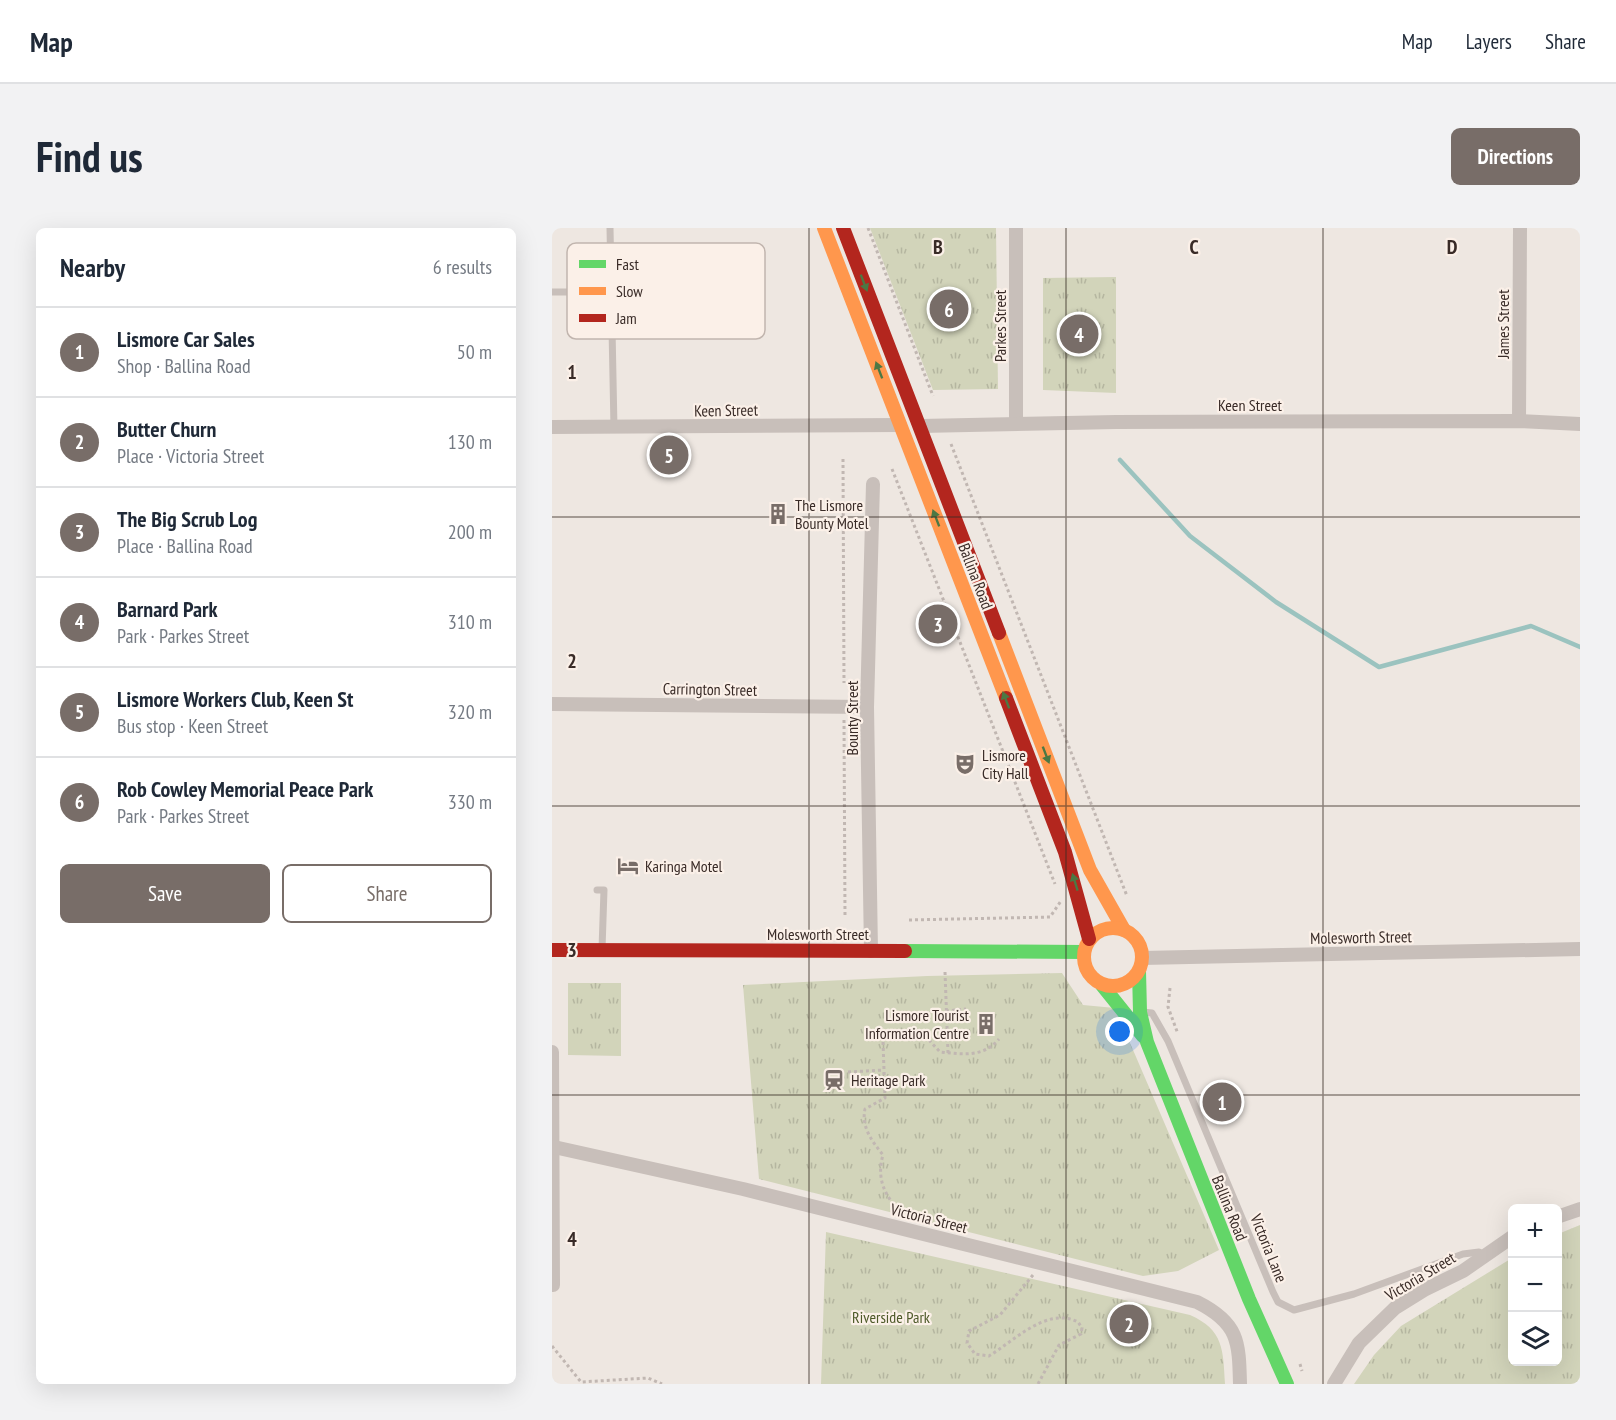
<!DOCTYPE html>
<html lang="en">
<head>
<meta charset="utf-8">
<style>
  :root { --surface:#fff; --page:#f2f2f3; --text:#1f2937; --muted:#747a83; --line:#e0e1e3; --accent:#786d68 }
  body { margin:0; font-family:"PT Sans Narrow",sans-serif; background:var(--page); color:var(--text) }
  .controls { position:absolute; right:18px; bottom:18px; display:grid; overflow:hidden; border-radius:9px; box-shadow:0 6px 24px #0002 }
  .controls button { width:54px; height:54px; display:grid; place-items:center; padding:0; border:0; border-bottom:2px solid var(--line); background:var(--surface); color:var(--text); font:30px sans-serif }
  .you { position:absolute; left:568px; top:804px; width:21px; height:21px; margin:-15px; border:4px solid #fff; border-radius:50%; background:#1a73e8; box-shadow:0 0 0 9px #1a73e833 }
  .badge { display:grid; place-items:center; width:39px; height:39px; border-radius:50%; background:var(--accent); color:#fff; font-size:20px; font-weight:700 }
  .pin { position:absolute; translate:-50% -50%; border:3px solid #fff; box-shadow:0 2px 6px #0006 }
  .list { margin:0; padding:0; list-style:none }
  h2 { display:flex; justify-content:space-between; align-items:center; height:78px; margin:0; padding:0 24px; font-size:26px }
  h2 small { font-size:20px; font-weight:400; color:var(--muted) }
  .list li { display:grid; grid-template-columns:39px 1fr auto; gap:18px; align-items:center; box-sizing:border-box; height:90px; padding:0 24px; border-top:2px solid var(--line) }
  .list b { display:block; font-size:22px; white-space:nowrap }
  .list p { margin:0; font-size:20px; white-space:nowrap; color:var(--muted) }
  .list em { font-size:20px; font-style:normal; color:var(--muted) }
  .actions { display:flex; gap:12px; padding:18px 24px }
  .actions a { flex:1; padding:14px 0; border:2px solid var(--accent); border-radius:9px; text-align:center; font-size:21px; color:var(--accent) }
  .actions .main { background:var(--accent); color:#fff }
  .icon { flex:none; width:33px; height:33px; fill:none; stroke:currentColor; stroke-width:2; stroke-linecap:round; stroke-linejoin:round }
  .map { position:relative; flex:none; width:1028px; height:1156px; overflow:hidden; border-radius:9px }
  header { display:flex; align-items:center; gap:36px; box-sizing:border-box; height:84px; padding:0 30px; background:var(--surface); border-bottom:2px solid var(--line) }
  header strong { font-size:28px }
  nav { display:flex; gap:33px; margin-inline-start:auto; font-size:21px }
  .intro { display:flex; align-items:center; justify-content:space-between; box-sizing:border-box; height:144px; padding:0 36px }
  h1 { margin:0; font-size:42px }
  .button { padding:15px 27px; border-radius:9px; background:var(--accent); color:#fff; font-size:21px; font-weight:700 }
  main { display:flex; gap:36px; padding:0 36px }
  aside { flex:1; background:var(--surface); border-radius:9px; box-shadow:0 6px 24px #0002 }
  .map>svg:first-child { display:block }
</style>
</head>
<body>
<header>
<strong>Map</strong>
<nav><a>Map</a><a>Layers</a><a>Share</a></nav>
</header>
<div class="intro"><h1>Find us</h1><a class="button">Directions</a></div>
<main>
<aside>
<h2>Nearby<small>6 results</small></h2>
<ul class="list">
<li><span class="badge">1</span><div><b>Lismore Car Sales</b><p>Shop · Ballina Road</p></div><em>50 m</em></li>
<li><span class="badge">2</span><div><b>Butter Churn</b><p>Place · Victoria Street</p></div><em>130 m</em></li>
<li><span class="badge">3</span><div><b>The Big Scrub Log</b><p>Place · Ballina Road</p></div><em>200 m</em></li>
<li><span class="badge">4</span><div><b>Barnard Park</b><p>Park · Parkes Street</p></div><em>310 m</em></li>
<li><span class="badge">5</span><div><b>Lismore Workers Club, Keen St</b><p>Bus stop · Keen Street</p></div><em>320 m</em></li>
<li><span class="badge">6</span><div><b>Rob Cowley Memorial Peace Park</b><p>Park · Parkes Street</p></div><em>330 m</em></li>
</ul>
<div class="actions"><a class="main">Save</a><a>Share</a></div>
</aside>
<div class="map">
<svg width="1028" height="1156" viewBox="0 0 1028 1156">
  <defs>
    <pattern id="park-tufts" width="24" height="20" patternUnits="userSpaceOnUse" patternTransform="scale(1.5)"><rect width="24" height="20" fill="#d2d4ba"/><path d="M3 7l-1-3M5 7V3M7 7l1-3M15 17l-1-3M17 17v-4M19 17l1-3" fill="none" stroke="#b5b6a0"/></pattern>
  </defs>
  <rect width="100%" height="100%" fill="#eee7e1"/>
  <g fill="url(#park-tufts)">
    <polygon points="318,0 444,0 446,161 381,162"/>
    <polygon points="564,49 564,165 491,162 491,50"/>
    <polygon points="510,745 531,777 563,780 667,1022 626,1043 591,1048 207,951 191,757 375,748"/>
    <polygon points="16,755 69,755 69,828 16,827"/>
    <polygon points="1028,997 1028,1156 802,1156 822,1127 849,1098 960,1030 960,1134 1005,1134 1006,1006"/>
    <path d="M274,1004L638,1087C672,1102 671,1122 673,1156H269Z"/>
  </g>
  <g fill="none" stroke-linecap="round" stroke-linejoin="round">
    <polyline stroke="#9bc3bf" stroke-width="4.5" points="568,232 638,308 724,374 827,439 979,398 1028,419"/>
    <g stroke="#c1b7b2" stroke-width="3" stroke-dasharray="3 3" stroke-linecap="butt">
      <polyline points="316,0 381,168"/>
      <polyline points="399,216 575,668"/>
      <polyline points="291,231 292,455"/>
      <polyline points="340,241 503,656"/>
      <polyline points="292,492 293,688"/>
      <polyline points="357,692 498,689 509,673"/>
      <polyline points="393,744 396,825"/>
      <polyline points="618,760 616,779 626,806"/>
      <polyline points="394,783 414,781"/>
      <path d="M377,812L388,824C410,826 431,830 447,811"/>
      <path d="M331,814L333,870L313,881C309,899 320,913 331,927C324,951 333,968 349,985"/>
      <polyline points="296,844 332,842"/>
      <path d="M481,1047L448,1087L417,1103L415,1115L423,1126L437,1128C462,1113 495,1078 526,1094L530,1100L529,1106L507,1117L486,1156"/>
      <polyline points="0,1118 29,1154 96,1150 110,1156"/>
      <polyline points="748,1136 750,1143"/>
    </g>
    <g stroke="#c8bfba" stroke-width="7">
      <polyline points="58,0 62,200"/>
      <polyline points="0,64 58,64"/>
      <polyline points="45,662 52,662 50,721"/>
      <polyline points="590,784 600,785 616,813 721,1064 726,1074 742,1082 802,1066 911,1026 927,1024 933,1028"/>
    </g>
    <g stroke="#c8bfba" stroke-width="14">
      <polyline points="967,193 968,0"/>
      <polyline points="464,196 464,0"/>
      <polyline points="368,198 564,194 967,193 1028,196"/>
      <polyline points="0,199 348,197"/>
      <polyline points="0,476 315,479"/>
      <polyline points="319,723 315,479 321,256"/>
      <polyline points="590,730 1028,721"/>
      <polyline points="0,824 1,1057"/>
      <path d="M2,919L191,961L645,1074C687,1095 687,1114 688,1156"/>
      <polyline points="1005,989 1028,981"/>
      <polyline points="782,1156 807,1115 843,1080 872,1062 911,1043 960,1009"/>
    </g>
    <g stroke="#63d668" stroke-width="14">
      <polyline points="353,723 532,724"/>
      <polyline points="587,743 588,784 595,814 697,1071 735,1156"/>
      <polyline points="550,757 591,808"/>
    </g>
    <g stroke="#ff974d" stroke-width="14">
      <polyline points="272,0 454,470"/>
      <polyline points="447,405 538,642 572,702"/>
      <circle cx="561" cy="729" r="29"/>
    </g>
    <g stroke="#b3261e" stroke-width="14">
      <polyline points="291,0 447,405"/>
      <polyline points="454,470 513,624 537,711"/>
      <polyline points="0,722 353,723"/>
    </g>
  </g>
  <defs><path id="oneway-solid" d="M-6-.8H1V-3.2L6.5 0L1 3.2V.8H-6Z" transform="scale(1.5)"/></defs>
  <g fill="#4c7844">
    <use href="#oneway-solid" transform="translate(312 55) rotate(69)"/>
    <use href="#oneway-solid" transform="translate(327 142) rotate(-111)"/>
    <use href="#oneway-solid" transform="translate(384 290) rotate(-111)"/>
    <use href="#oneway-solid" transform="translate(454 472) rotate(-111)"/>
    <use href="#oneway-solid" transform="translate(494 527) rotate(69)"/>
    <use href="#oneway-solid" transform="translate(523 654) rotate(-107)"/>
  </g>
  <path fill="none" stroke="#392b27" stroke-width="1.5" stroke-opacity="0.55" d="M257,0V1156M514,0V1156M771,0V1156M0,289H1028M0,578H1028M0,867H1028"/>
  <defs>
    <symbol id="building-bare" viewBox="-9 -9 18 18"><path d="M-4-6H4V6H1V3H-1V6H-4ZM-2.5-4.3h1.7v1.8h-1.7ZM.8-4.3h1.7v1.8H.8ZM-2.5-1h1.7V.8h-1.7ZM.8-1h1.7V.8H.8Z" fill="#786d68" stroke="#fbf0e8" stroke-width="2.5" paint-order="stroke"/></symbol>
    <symbol id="theatre-bare" viewBox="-9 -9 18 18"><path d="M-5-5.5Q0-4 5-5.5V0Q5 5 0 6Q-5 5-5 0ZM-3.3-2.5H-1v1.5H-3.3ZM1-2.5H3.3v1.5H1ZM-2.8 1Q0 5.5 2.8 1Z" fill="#786d68" stroke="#fbf0e8" stroke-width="2.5" paint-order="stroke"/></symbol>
    <symbol id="hotel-bare" viewBox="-9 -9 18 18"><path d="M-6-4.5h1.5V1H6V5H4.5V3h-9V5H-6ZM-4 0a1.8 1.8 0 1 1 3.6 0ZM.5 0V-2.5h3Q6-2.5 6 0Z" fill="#786d68" stroke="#fbf0e8" stroke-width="2.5" paint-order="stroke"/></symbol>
    <symbol id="station-bare" viewBox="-9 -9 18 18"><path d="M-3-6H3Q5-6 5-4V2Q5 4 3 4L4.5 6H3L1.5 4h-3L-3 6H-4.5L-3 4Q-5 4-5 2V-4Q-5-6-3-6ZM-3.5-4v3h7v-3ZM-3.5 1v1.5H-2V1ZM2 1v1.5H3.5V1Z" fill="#786d68" stroke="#fbf0e8" stroke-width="2.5" paint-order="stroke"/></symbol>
  </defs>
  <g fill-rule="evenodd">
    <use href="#building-bare" x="211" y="271" width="30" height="30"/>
    <use href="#theatre-bare" x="398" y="521" width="30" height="30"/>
    <use href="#hotel-bare" x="61" y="623" width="30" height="30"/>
    <use href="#building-bare" x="419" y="781" width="30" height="30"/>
    <use href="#station-bare" x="267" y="837" width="30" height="30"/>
  </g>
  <g text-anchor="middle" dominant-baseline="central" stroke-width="4.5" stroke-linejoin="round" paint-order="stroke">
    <g font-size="16" fill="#392b27" stroke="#fbf0e8">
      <text transform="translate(951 96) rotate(-90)">James Street</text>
      <text transform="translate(448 98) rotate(-90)">Parkes Street</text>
      <text x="698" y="177">Keen Street</text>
      <text transform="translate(174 182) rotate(-1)">Keen Street</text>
      <text transform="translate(424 348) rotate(69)">Ballina Road</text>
      <text transform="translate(158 461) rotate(1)">Carrington Street</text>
      <text transform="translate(300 490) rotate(-90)">Bounty Street</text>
      <text x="266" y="706">Molesworth Street</text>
      <text transform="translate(809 709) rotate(-1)">Molesworth Street</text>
      <text transform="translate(678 980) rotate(68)">Ballina Road</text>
      <text transform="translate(377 990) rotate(14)">Victoria Street</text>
      <text transform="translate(717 1020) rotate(68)">Victoria Lane</text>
      <text transform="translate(868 1048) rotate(-31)">Victoria Street</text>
    </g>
    <g font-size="16" fill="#392b27" stroke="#fbf0e8" text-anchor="start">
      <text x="243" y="277">The Lismore<tspan x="243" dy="18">Bounty Motel</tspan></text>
      <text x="430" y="527">Lismore<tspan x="430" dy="18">City Hall</tspan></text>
      <text x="93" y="638">Karinga Motel</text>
      <text x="417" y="787" text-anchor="end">Lismore Tourist<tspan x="417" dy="18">Information Centre</tspan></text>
      <text x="299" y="852">Heritage Park</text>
    </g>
    <g font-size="16" fill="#4e5a29" stroke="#fbf0e8">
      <text x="339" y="1089">Riverside Park</text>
    </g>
  </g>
  <rect x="15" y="15" width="198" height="96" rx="9" fill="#fbf0e8" stroke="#c1b5ae" stroke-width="1.5"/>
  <rect x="27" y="32" width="27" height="8" fill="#63d668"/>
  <rect x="27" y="59" width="27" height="8" fill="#ff974d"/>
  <rect x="27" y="86" width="27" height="8" fill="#b3261e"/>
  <g font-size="16" fill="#392b27">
    <text x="64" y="42">Fast</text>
    <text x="64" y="69">Slow</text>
    <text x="64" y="96">Jam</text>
  </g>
  <g font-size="20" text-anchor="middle" font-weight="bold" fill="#392b27" stroke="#fbf0e8" stroke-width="4.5" stroke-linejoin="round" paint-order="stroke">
    <text x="386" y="26">B</text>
    <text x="642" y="26">C</text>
    <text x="900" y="26">D</text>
    <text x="20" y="151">1</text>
    <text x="20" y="440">2</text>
    <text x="20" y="729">3</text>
    <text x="20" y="1018">4</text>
  </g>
</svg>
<div class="controls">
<button>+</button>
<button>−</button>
<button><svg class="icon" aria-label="layers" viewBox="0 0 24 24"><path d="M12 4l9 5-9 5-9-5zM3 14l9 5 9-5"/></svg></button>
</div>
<div class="you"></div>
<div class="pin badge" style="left:670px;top:874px">1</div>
<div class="pin badge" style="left:577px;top:1096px">2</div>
<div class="pin badge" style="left:386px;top:396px">3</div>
<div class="pin badge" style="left:527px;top:106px">4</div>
<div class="pin badge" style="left:117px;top:227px">5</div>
<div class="pin badge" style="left:397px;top:81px">6</div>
</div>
</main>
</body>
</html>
